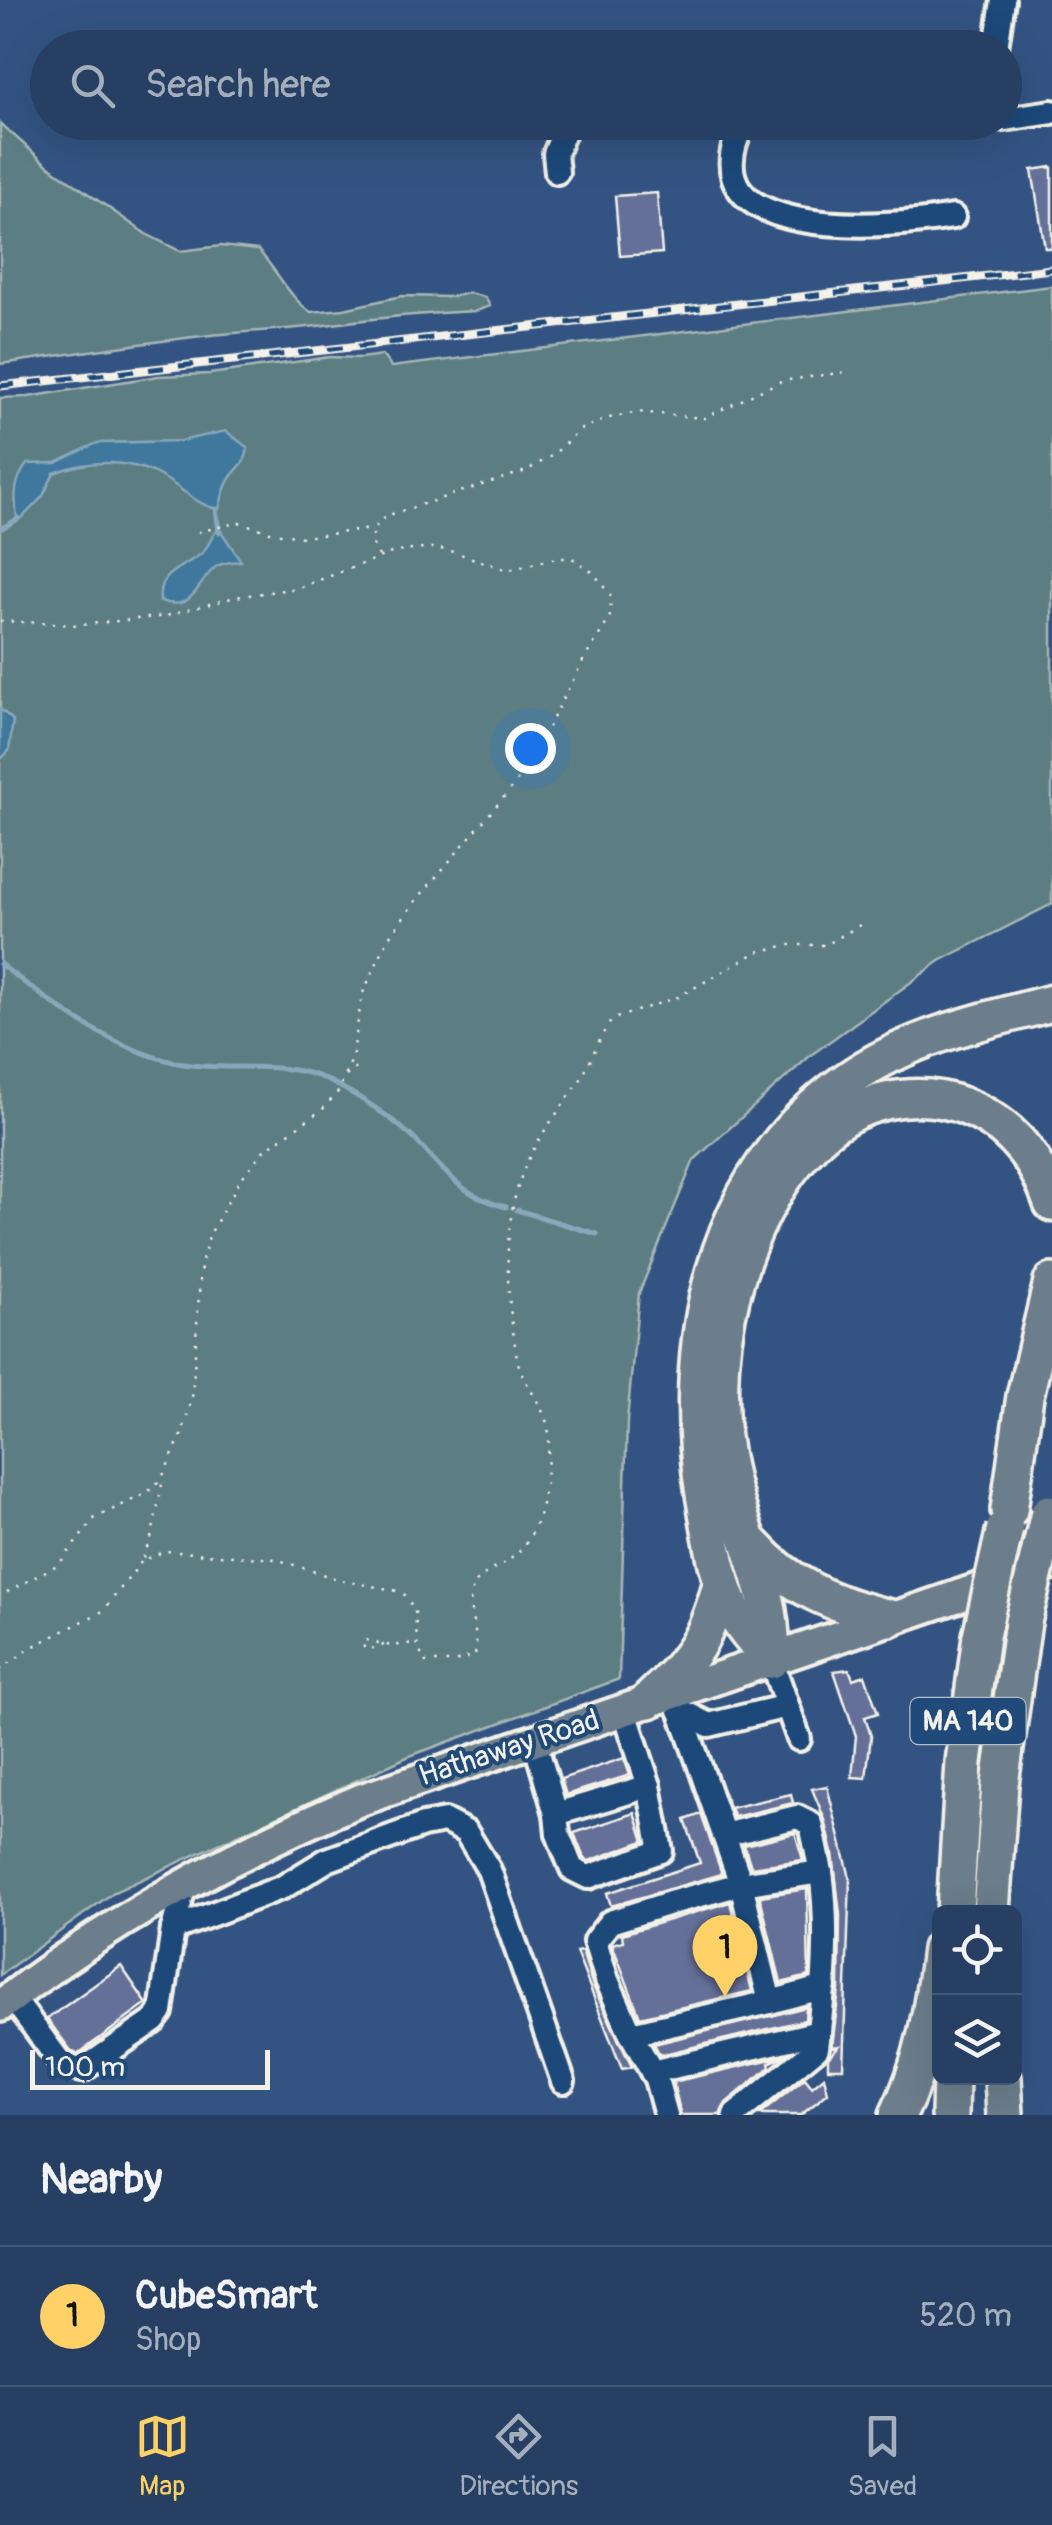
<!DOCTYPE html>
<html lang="en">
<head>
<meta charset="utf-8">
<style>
  :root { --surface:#263f62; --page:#2e4668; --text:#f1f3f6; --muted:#a4afbe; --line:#425877; --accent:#ffd166 }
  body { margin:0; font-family:Pangolin,sans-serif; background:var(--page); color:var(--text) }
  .controls { position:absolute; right:30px; bottom:30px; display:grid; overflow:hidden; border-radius:15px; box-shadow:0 10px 40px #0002 }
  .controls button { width:90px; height:90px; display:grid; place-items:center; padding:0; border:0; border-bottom:2px solid var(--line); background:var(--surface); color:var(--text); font:50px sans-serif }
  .scale { position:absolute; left:30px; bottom:25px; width:240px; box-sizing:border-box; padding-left:10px; border:5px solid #f4f1e8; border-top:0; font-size:28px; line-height:35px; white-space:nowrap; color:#f4f1e8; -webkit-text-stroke:8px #1f4a7a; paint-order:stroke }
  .you { position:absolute; left:530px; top:748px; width:35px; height:35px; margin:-25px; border:8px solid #fff; border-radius:50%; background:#1a73e8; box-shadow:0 0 0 15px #1a73e833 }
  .badge { display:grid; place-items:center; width:65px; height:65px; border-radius:50%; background:var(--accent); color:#111; font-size:32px; font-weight:700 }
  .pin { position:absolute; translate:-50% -82px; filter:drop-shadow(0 2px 5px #0008) }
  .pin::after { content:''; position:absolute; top:52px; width:35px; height:30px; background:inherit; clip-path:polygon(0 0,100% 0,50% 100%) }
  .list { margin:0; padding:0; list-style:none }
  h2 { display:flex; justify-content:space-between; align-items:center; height:130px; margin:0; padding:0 40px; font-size:42px }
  h2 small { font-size:32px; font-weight:400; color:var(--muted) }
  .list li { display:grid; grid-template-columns:65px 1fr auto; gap:30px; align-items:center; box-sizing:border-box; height:140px; padding:0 40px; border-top:2px solid var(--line) }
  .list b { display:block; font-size:38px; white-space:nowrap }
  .list p { margin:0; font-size:32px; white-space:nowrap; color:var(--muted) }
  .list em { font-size:32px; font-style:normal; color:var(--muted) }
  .icon { flex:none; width:55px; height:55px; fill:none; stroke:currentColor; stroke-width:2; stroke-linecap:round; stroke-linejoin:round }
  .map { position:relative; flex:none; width:1052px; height:2115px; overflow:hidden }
  .search { position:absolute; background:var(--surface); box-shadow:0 10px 40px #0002; left:30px; right:30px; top:30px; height:110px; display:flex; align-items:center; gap:25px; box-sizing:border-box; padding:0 35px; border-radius:55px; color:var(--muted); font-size:38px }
  .sheet { height:270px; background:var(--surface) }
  nav { display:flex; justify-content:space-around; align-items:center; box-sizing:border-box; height:140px; border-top:2px solid var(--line); background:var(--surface); font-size:28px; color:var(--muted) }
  nav a { display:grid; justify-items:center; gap:5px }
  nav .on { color:var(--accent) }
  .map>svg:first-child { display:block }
</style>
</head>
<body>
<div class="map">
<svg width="1052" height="2115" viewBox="0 0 1052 2115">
  <rect width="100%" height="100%" fill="#335483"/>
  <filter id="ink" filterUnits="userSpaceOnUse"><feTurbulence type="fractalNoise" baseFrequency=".01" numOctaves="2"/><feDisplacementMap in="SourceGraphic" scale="20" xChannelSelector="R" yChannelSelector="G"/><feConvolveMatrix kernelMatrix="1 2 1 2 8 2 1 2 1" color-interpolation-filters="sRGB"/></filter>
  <g filter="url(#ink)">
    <g fill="#5c7d82" stroke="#a8b7b5" stroke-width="2.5">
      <path d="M0,123L46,164L146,234L180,251L221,246L258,250C275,268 292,301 311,312L344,309L402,296L450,297L469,293L485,297L490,306L476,311C425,313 375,318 325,325C287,330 249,331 211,335C140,343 69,354 0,364Z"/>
      <polygon points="1052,286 1052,904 940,961 811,1055 694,1160 639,1293 627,1421 619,1679 407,1757 114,1892 0,1975 0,398 28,397 158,376 210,374 330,357 360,358 382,355 391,367"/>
    </g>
    <g fill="#40779d" stroke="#88a8bb" stroke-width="2.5">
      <path d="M226,431L248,448C246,464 239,465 231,477C224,486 222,498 219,509C201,507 186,492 170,482C137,459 92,458 54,473L43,496L22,518L17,517C14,496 14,481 27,464L56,463L97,443L180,441Z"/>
      <path d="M221,531L241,561C234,562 224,562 217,566C198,578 196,614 160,601C156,572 183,568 201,554C207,549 211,539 215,532Z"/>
      <polygon points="0,709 13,720 9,751 0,760"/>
    </g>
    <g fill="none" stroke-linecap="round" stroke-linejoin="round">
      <g stroke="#88a8bb" stroke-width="5">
        <polyline points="216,509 219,532"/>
        <polyline points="0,529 18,519"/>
        <path d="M0,964C53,1005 111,1049 178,1063C227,1073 283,1058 329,1081C357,1095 388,1115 411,1136C445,1169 456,1194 506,1207"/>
        <polyline points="517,1210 597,1234"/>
      </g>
    </g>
    <g fill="#657099" stroke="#f4f1e8" stroke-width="2.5">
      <polygon points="687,122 711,122 712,136 689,139"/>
      <polygon points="1052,167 1052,248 1045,248 1032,170"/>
      <polygon points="657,193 662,253 620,256 615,196"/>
      <polygon points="849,1669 853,1679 865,1675 878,1713 865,1717 871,1736 866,1778 852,1777 856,1736 834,1671"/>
      <polygon points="624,1758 630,1775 566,1795 561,1779"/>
      <polygon points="827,1786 850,1878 843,2068 828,2068 828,2057 839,2046 832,2047 839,1990 840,1915 833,1853 825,1820 812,1789"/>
      <polygon points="791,1794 793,1803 734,1817 730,1808"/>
      <polygon points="635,1813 644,1841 589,1861 584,1858 574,1833"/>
      <polygon points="701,1814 722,1874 611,1906 607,1893 700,1863 685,1820"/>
      <polygon points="795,1833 803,1860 751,1867 744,1845"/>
      <polygon points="807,1889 809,1976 781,1983 760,1896"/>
      <polygon points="730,1902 752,1991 640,2017 612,1944 623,1941 622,1934"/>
      <polygon points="582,1951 593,1986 632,2067 622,2069 576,1952"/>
      <polygon points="121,1966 147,2004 78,2054 72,2052 47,2019"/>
      <polygon points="806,2007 805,2020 660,2055 654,2044"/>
      <polygon points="784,2056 769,2063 770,2067 726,2103 720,2115 681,2115 673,2082"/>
      <polygon points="824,2077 828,2093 801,2115 759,2115 805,2078 812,2087"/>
    </g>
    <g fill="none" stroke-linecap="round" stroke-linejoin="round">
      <defs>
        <g id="minor">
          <polyline points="996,48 1003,0"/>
          <polyline points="1004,119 1052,112"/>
          <path d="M744,122C679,245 889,228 953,217"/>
          <polyline points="557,172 555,154 568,122"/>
          <polyline points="771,1660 799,1739"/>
          <polyline points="680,1710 709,1725 787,1706"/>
          <polyline points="534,1739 556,1814 649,1786 624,1709"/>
          <polyline points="556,1814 558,1834 572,1869 588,1877 661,1851 649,1786"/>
          <polyline points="724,1835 797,1817 811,1824 821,1872"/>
          <polyline points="173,1929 283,1887 327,1860 423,1825 445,1821 466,1832 489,1870 563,2081"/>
          <polyline points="12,1997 63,2066 82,2070 154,2021 161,2012 173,1929 185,1884"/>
          <polyline points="770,2002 824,1987"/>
          <polyline points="631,2034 770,2002 741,1884 674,1692"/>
          <polyline points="652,2072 819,2032"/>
          <path d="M666,2115L656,2079L631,2034L607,1980L595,1941L610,1922L670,1903L741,1884L821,1872C829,1930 824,1990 817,2048L735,2115"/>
        </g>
        <path id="major" d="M0,2006C110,1920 232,1854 360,1800L1052,1564"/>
        <g id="highway">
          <polyline points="1009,1510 1025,1396 1052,1282"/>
          <path d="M753,1545C791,1588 835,1605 890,1618"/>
          <path d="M771,1660C758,1645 743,1630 734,1612C716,1576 711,1534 704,1494C680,1348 711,1185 835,1089C899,1039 975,1023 1052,1003"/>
          <path d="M771,1660C775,1592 744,1541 729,1477C702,1364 733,1222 817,1138C855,1101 914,1087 964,1106C1009,1123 1037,1158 1052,1203"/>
          <path d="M649,1700C693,1659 707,1639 722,1580"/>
          <polyline points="955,1912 964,1762 981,1636"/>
          <polyline points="991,1912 1000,1784 1023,1622"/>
          <polyline points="1003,2078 1005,2115"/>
          <path d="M898,2115C924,2063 933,2006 940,1949"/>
          <polyline points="950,2115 951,2078"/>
        </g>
      </defs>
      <use href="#minor" stroke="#f4f1e8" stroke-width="30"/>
      <use href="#major" stroke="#f4f1e8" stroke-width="38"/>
      <use href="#highway" stroke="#f4f1e8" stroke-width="42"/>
      <g stroke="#f4f1e8" stroke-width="2.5" stroke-dasharray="2.5 8" stroke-linecap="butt">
        <polyline points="198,532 239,522 273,533 303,537 372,529"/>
        <polyline points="379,556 373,545 373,529 386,516 526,471 553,455 579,430 609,418 638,412 704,418 781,381 846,372"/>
        <polyline points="0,621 79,625 166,616 235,597 298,588 394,552 431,548 448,550 508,570 556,558 572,558 594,573 611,597 610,616 605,626 583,661 532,758 514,785 414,903 389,937 362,995 352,1059 338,1092 323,1109 263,1151 240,1180 210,1234 201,1264 192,1398 182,1434 162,1478 147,1493 95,1518 59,1564 0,1596"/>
        <polyline points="346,1076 354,1069 364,1068"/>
        <polyline points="143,1558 152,1535 163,1479"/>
        <polyline points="384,1645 367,1650 362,1645 366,1640 391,1646 415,1643"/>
        <path d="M0,1670L32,1647L103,1611L142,1561L165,1551L276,1559L343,1581L394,1590L405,1595L415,1611L417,1643L424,1662H454L475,1655C481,1633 464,1610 473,1588C478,1574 497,1568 509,1560C545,1535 546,1483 549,1442C551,1409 523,1388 517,1358C506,1290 499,1219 530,1156C543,1129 565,1104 581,1079C592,1060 599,1035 613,1019L678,997L757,952L788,945H826L860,925"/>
      </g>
      <use href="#minor" stroke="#1f4a7a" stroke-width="22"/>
      <use href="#major" stroke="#6c7d8b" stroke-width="30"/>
      <use href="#highway" stroke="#6c7d8b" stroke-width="35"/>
      <defs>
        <polyline id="rail" points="0,386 1052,269"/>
      </defs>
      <use href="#rail" stroke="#f4f1e8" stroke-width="9"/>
      <use href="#rail" stroke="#1f4a7a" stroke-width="5" stroke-dasharray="15" stroke-linecap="butt"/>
      <defs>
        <g id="highway-bridge">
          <polyline points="1023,1622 1049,1513"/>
          <polyline points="981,1636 1005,1528"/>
        </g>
      </defs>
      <use href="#highway-bridge" stroke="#f4f1e8" stroke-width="42" stroke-linecap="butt"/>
      <use href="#highway-bridge" stroke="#6c7d8b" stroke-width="35"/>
    </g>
  </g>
  <g text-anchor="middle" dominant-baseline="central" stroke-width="8" stroke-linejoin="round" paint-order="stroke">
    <rect fill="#1f4a7a" stroke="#b4bfc7" stroke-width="2.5" x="910.5" y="1698" width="115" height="46" rx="8"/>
    <g font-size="28" font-weight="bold" fill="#f4f1e8">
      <text x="968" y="1721">MA 140</text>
    </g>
    <g font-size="30" fill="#f4f1e8" stroke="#1f4a7a">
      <text transform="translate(509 1748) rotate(-18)">Hathaway Road</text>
    </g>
  </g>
</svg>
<div class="controls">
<button><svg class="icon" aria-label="locate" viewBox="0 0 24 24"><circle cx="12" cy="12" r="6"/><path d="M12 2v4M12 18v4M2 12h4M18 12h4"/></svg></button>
<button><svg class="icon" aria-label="layers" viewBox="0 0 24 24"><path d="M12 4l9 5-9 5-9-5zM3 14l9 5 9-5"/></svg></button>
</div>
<div class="scale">100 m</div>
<div class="you"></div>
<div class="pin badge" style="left:725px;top:1997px">1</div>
<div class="search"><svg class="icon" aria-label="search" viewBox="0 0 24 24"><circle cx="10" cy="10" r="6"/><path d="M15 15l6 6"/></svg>Search here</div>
</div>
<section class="sheet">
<h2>Nearby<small></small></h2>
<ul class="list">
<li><span class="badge">1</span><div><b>CubeSmart</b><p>Shop</p></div><em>520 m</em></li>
</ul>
</section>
<nav>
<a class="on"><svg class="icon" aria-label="map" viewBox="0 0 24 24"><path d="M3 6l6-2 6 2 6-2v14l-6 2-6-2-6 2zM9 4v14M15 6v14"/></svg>Map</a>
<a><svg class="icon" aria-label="directions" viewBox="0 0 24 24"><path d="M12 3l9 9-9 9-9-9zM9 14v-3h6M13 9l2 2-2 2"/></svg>Directions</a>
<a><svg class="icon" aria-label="saved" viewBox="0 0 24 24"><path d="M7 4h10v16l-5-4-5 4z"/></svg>Saved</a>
</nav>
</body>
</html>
